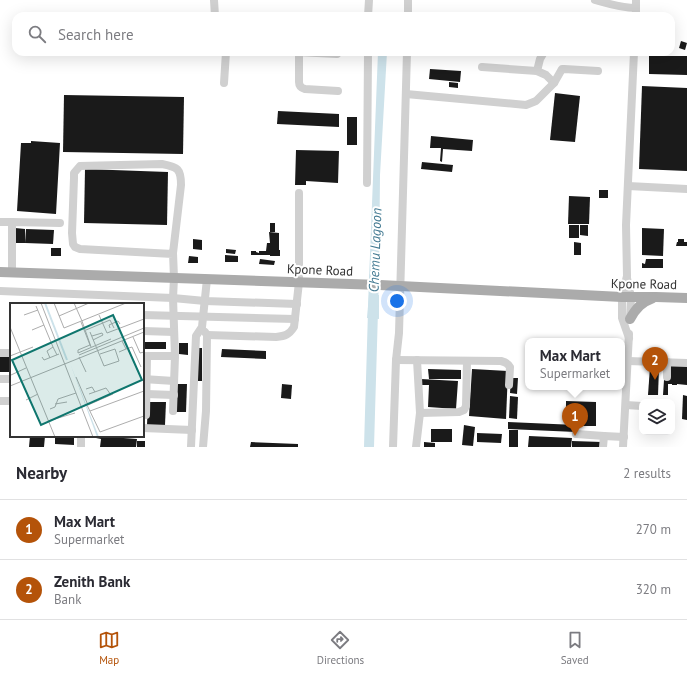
<!DOCTYPE html>
<html lang="en">
<head>
<meta charset="utf-8">
<style>
  :root { --surface:#fff; --page:#f2f2f3; --text:#2b2b33; --muted:#7c7c81; --line:#e1e1e2; --accent:#b45309 }
  body { margin:0; font-family:"PT Sans",sans-serif; background:var(--page); color:var(--text) }
  .controls { position:absolute; right:12px; bottom:12px; display:grid; overflow:hidden; border-radius:8px; box-shadow:0 4px 16px #0002 }
  .controls button { width:36px; height:36px; display:grid; place-items:center; padding:0; border:0; border-bottom:1px solid var(--line); background:var(--surface); color:var(--text); font:20px sans-serif }
  .you { position:absolute; left:397px; top:301px; width:14px; height:14px; margin:-10px; border:3px solid #fff; border-radius:50%; background:#1a73e8; box-shadow:0 0 0 6px #1a73e833 }
  .badge { display:grid; place-items:center; width:26px; height:26px; border-radius:50%; background:var(--accent); color:#fff; font-size:13px; font-weight:700 }
  .pin { position:absolute; translate:-50% -33px; filter:drop-shadow(0 1px 2px #0008) }
  .pin::after { content:''; position:absolute; top:21px; width:14px; height:12px; background:inherit; clip-path:polygon(0 0,100% 0,50% 100%) }
  .popup { position:absolute; left:525px; top:338px; width:100px; height:52px; box-sizing:border-box; display:grid; place-content:center; border-radius:8px; background:var(--surface); filter:drop-shadow(0 1px 3px #0005); font-size:13px; white-space:nowrap; color:var(--muted) }
  .popup b { font-size:15px; color:var(--text) }
  .popup::after { content:''; position:absolute; left:50%; top:100%; margin-left:-8px; border:8px solid transparent; border-top-color:var(--surface) }
  .list { margin:0; padding:0; list-style:none }
  h2 { display:flex; justify-content:space-between; align-items:center; height:52px; margin:0; padding:0 16px; font-size:17px }
  h2 small { font-size:13px; font-weight:400; color:var(--muted) }
  .list li { display:grid; grid-template-columns:26px 1fr auto; gap:12px; align-items:center; box-sizing:border-box; height:60px; padding:0 16px; border-top:1px solid var(--line) }
  .list b { display:block; font-size:15px; white-space:nowrap }
  .list p { margin:0; font-size:13px; white-space:nowrap; color:var(--muted) }
  .list em { font-size:13px; font-style:normal; color:var(--muted) }
  .icon { flex:none; width:22px; height:22px; fill:none; stroke:currentColor; stroke-width:2; stroke-linecap:round; stroke-linejoin:round }
  .map { position:relative; flex:none; width:687px; height:447px; overflow:hidden }
  .search { position:absolute; background:var(--surface); box-shadow:0 4px 16px #0002; left:12px; right:12px; top:12px; height:44px; display:flex; align-items:center; gap:10px; box-sizing:border-box; padding:0 14px; border-radius:12px; color:var(--muted); font-size:15px }
  .sheet { height:172px; background:var(--surface) }
  nav { display:flex; justify-content:space-around; align-items:center; box-sizing:border-box; height:56px; border-top:1px solid var(--line); background:var(--surface); font-size:11px; color:var(--muted) }
  nav a { display:grid; justify-items:center; gap:2px }
  nav .on { color:var(--accent) }
  .map>svg:first-child { display:block }
</style>
</head>
<body>
<div class="map">
<svg width="687" height="447" viewBox="0 0 687 447">
  <rect width="100%" height="100%" fill="#fff"/>
  <g fill="#cde2ea">
    <polygon points="378,52 387,52 380,175 379,280 369,280"/>
    <polygon points="369,294 379,295 379,319 367,318"/>
  </g>
  <g fill="none" stroke-linecap="round" stroke-linejoin="round">
    <polyline stroke="#cde2ea" stroke-width="10" points="369,447 374,277"/>
  </g>
  <g fill="#1a1a1a">
    <polygon points="681,41 687,43 685,50 679,48"/>
    <polygon points="649,56 687,56 687,75 649,74"/>
    <polygon points="430,69 461,71 460,82 429,79"/>
    <polygon points="449,82 458,83 458,88 449,87"/>
    <polygon points="642,86 687,88 687,171 639,169"/>
    <polygon points="555,93 580,96 575,142 550,140"/>
    <polygon points="64,95 184,97 183,154 63,152"/>
    <polygon points="278,111 339,114 339,127 277,124"/>
    <rect x="347" y="117" width="10" height="28"/>
    <polygon points="431,136 473,140 472,151 443,149 442,162 440,161 441,148 430,148"/>
    <polygon points="31,141 60,143 56,214 17,211 21,143 31,143"/>
    <polygon points="296,150 339,151 338,183 306,181 306,185 295,185"/>
    <polygon points="422,162 453,165 452,172 421,169"/>
    <polygon points="85,169 168,172 167,225 84,223"/>
    <rect x="599" y="190" width="9" height="8"/>
    <polygon points="569,196 590,197 589,224 568,224"/>
    <rect x="270" y="223" width="5" height="9"/>
    <rect x="569" y="225" width="10" height="13"/>
    <polygon points="580,225 588,225 588,236 580,235"/>
    <polygon points="15,228 25,229 25,243 15,243"/>
    <polygon points="642,228 664,229 663,256 642,255"/>
    <polygon points="26,229 54,230 53,244 25,243"/>
    <polygon points="269,232 279,233 279,250 280,250 280,256 270,256 270,249 270,255 251,255 251,251 256,251 256,252 259,253 259,251 266,251 267,243 270,243"/>
    <polygon points="193,239 202,240 202,250 193,249"/>
    <polygon points="678,239 684,239 684,242 687,242 687,246 676,246 677,242 678,242"/>
    <polygon points="574,242 581,243 581,255 574,255"/>
    <rect x="51" y="248" width="10" height="8"/>
    <polygon points="226,249 236,250 235,254 226,253"/>
    <polygon points="225,255 238,256 238,262 225,262"/>
    <polygon points="189,256 198,257 198,263 188,263"/>
    <polygon points="260,259 275,261 274,265 259,264"/>
    <polygon points="646,259 663,259 663,268 642,268 642,263 645,264"/>
    <rect x="144" y="342" width="22" height="7"/>
    <polygon points="179,343 188,343 188,355 179,354"/>
    <polygon points="197,348 202,348 202,381 196,381"/>
    <polygon points="222,349 266,351 266,359 221,357"/>
    <rect x="0" y="357" width="11" height="15"/>
    <polygon points="670,364 687,365 687,385 677,384 677,385 672,385 672,384 668,384 668,395 663,395 664,380 669,380"/>
    <polygon points="650,367 659,368 658,395 648,395"/>
    <polygon points="428,369 461,370 461,379 429,379"/>
    <polygon points="472,369 508,371 506,419 469,416"/>
    <polygon points="511,378 518,378 517,394 510,393"/>
    <polygon points="421,379 458,381 456,409 428,407 429,385 421,385"/>
    <polygon points="175,384 187,384 186,412 175,412"/>
    <polygon points="282,384 292,385 291,399 281,398"/>
    <polygon points="683,395 687,396 687,420 682,419"/>
    <polygon points="510,396 518,397 517,419 509,418"/>
    <polygon points="566,401 596,402 596,426 576,426 576,412 566,412"/>
    <polygon points="148,402 166,402 165,425 147,425"/>
    <polygon points="508,422 576,425 576,432 508,429"/>
    <polygon points="464,425 475,427 473,446 462,445"/>
    <rect x="431" y="429" width="21" height="13"/>
    <rect x="509" y="430" width="9" height="17"/>
    <polygon points="477,433 502,434 501,443 477,442"/>
    <polygon points="30,436 45,436 44,447 29,447"/>
    <polygon points="55,436 74,436 74,445 55,444"/>
    <polygon points="96,436 110,436 110,437 137,439 136,447 100,447 101,439 96,438"/>
    <polygon points="529,436 572,438 571,447 528,447"/>
    <rect x="137" y="441" width="8" height="6"/>
    <polygon points="572,441 602,442 601,447 572,447"/>
    <polygon points="251,442 298,444 298,447 250,447"/>
    <polygon points="424,442 435,443 435,447 424,447"/>
  </g>
  <g fill="none" stroke-linecap="round" stroke-linejoin="round">
    <g stroke="#d0d0d0" stroke-width="8">
      <polyline points="214,0 215,16"/>
      <path d="M595,0C609,4 621,8 636,8"/>
      <polyline points="368,16 369,0"/>
      <polyline points="408,16 408,0"/>
      <polyline points="636,16 636,0"/>
      <polyline points="297,52 337,54"/>
      <path d="M299,52V82C299,86 301,88 305,89L338,91"/>
      <polyline points="482,67 537,71 546,75 554,83"/>
      <polyline points="537,71 540,59 544,52"/>
      <polyline points="224,83 226,52"/>
      <polyline points="406,94 526,105 536,101 554,83 562,69 564,69 598,71"/>
      <polyline points="367,183 368,52"/>
      <polyline points="628,186 687,189"/>
      <polyline points="0,222 12,222"/>
      <path d="M173,254L80,249L75,247L73,244L72,233L74,178V173L80,166L162,164C178,167 181,169 181,185L173,253L174,278L173,298L175,356L173,411"/>
      <polyline points="12,272 12,222 60,223"/>
      <polyline points="627,278 631,297 630,318"/>
      <polyline points="0,291 173,298 205,301 297,304"/>
      <polyline points="143,315 295,319"/>
      <polyline points="143,331 174,332"/>
      <path d="M207,335L276,337C285,336 289,335 294,327L299,282V193"/>
      <polyline points="629,338 622,318 622,297 627,276 626,225 634,52"/>
      <polyline points="0,353 11,353"/>
      <polyline points="143,356 175,356"/>
      <path d="M396,360L501,361C505,362 508,363 510,367L509,385"/>
      <polyline points="417,360 420,413 459,412 464,410 466,406 467,361"/>
      <polyline points="628,361 687,363"/>
      <polyline points="667,377 667,362"/>
      <polyline points="0,379 11,379"/>
      <polyline points="143,379 174,381"/>
      <polyline points="146,394 174,395"/>
      <polyline points="0,401 11,401"/>
      <polyline points="626,405 642,406"/>
      <polyline points="146,415 147,356"/>
      <polyline points="143,428 192,430"/>
      <polyline points="576,434 604,436"/>
      <polyline points="81,447 81,436"/>
      <polyline points="191,447 196,336 202,327 207,279"/>
      <polyline points="203,447 206,411 207,335 205,332"/>
      <polyline points="393,447 396,360 399,333 407,52"/>
      <polyline points="416,447 420,413"/>
      <polyline points="603,447 604,436 624,437"/>
      <polyline points="623,447 629,334"/>
    </g>
    <g stroke="#ababab" stroke-width="10">
      <polyline points="0,272 380,285 622,297 656,297 687,298"/>
      <path d="M630,319C636,308 642,302 653,298"/>
    </g>
  </g>
  <g text-anchor="middle" dominant-baseline="central" stroke-width="4" stroke-linejoin="round" paint-order="stroke">
    <g font-size="13" fill="#333" stroke="#fff">
      <text transform="translate(320 270) rotate(2)">Kpone Road</text>
      <text transform="translate(644 284) rotate(1)">Kpone Road</text>
    </g>
    <g font-size="14" font-style="italic" fill="#437a92" stroke="#fff">
      <text transform="translate(375 250) rotate(-88)">Chemu Lagoon</text>
    </g>
  </g>
  <g transform="translate(10 303)">
    <rect width="134" height="134" fill="#fff"/>
    <path d="M60,60L75,99L89,134H87Z" fill="#cde2ea"/>
    <path fill="none" stroke="#cde2ea" stroke-width="2" d="M35,0L57,57"/>
    <path fill="none" stroke="#adadad" stroke-width="1" d="M31,0L83,134M44,0L54,25L116,0M64,0L72,18M26,3L43,44M14,12L28,7M89,12L97,30L134,16M49,13L79,0M72,18L81,44M71,19L80,42M0,24L45,134M100,25L99,22L108,18L110,21M22,27L34,22M76,27L100,17L104,25M80,29L94,63L109,58L105,46L90,51M82,33L92,30L93,32L83,37M123,34L130,50L134,49M116,46L122,44L131,64M109,49L116,46L112,38M68,50L101,36M68,50V47L80,42M69,52L134,25M0,53L23,44M32,54L34,57L49,51M69,54L76,69M40,55L37,48L43,44L47,52M1,72L16,65M66,74L78,102M0,83L134,29M76,86L82,84L85,89M79,91L96,85L101,92M16,97L28,91M45,101L57,99M78,102L103,91M72,104L77,102L90,129L134,113M40,106L45,104L48,96L66,90M80,108L134,88M38,118L65,110"/>
    <path fill="#0f766e" fill-opacity="0.15" stroke="#0f766e" stroke-width="2" d="M103,12L132,77L31,122L2,57Z"/>
    <rect width="134" height="134" fill="none" stroke="#333" stroke-width="2"/>
  </g>
</svg>
<div class="controls">
<button><svg class="icon" aria-label="layers" viewBox="0 0 24 24"><path d="M12 4l9 5-9 5-9-5zM3 14l9 5 9-5"/></svg></button>
</div>
<div class="you"></div>
<div class="pin badge" style="left:575px;top:436px">1</div>
<div class="popup"><b>Max Mart</b>Supermarket</div>
<div class="pin badge" style="left:655px;top:380px">2</div>
<div class="search"><svg class="icon" aria-label="search" viewBox="0 0 24 24"><circle cx="10" cy="10" r="6"/><path d="M15 15l6 6"/></svg>Search here</div>
</div>
<section class="sheet">
<h2>Nearby<small>2 results</small></h2>
<ul class="list">
<li><span class="badge">1</span><div><b>Max Mart</b><p>Supermarket</p></div><em>270 m</em></li>
<li><span class="badge">2</span><div><b>Zenith Bank</b><p>Bank</p></div><em>320 m</em></li>
</ul>
</section>
<nav>
<a class="on"><svg class="icon" aria-label="map" viewBox="0 0 24 24"><path d="M3 6l6-2 6 2 6-2v14l-6 2-6-2-6 2zM9 4v14M15 6v14"/></svg>Map</a>
<a><svg class="icon" aria-label="directions" viewBox="0 0 24 24"><path d="M12 3l9 9-9 9-9-9zM9 14v-3h6M13 9l2 2-2 2"/></svg>Directions</a>
<a><svg class="icon" aria-label="saved" viewBox="0 0 24 24"><path d="M7 4h10v16l-5-4-5 4z"/></svg>Saved</a>
</nav>
</body>
</html>
